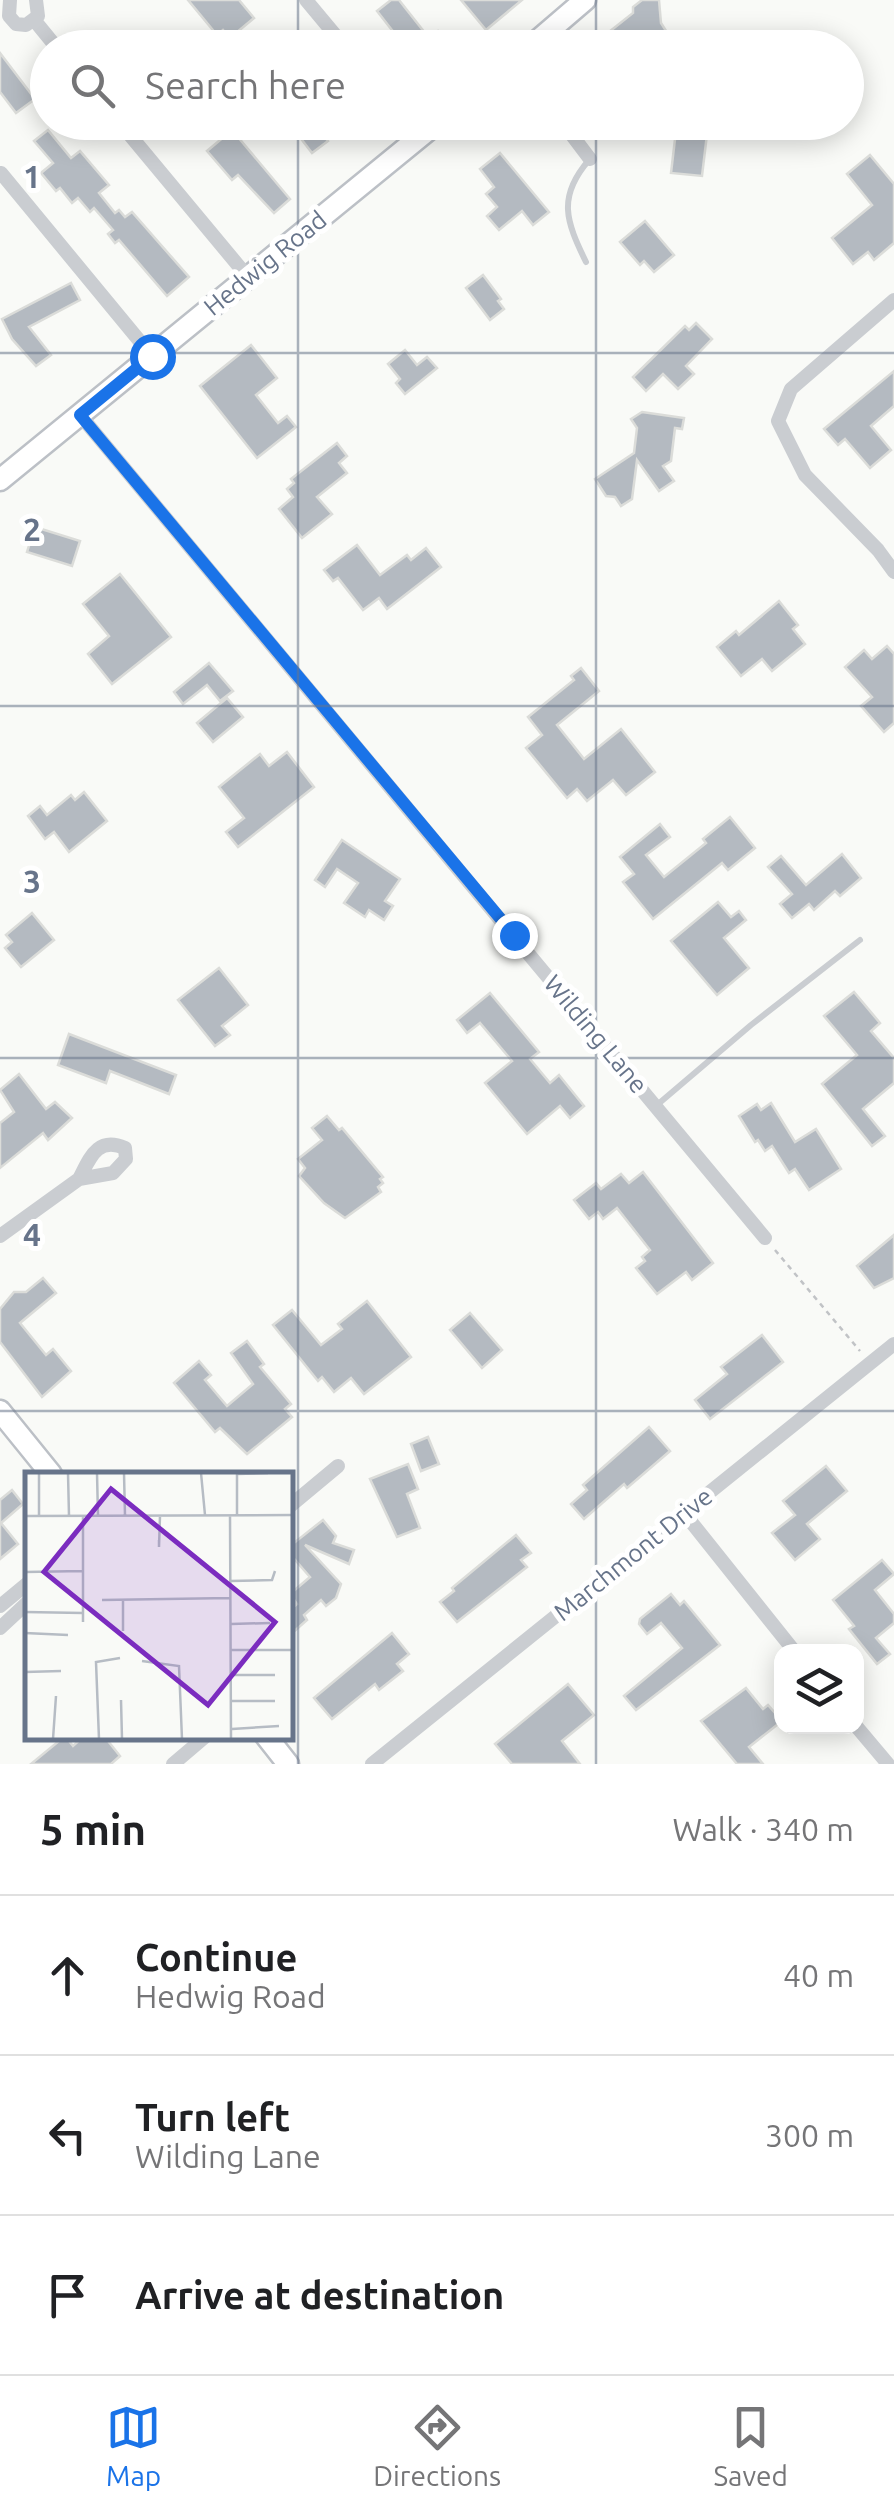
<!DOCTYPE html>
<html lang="en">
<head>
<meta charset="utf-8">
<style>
  :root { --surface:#fff; --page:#f2f2f2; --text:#202124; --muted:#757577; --line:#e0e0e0; --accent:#1a73e8 }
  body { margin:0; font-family:Ubuntu,sans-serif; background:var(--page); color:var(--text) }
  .controls { position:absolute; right:30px; bottom:30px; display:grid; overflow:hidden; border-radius:20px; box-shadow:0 5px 25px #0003 }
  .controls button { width:90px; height:90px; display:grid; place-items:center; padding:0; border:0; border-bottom:2px solid var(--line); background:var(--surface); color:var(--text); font:50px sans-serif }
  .stop { position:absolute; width:30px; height:30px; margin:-22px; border:8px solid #1a73e8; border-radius:50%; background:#fff }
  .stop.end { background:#1a73e8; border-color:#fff; box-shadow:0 2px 10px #0008 }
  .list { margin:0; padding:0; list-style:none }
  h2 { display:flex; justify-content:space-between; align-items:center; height:130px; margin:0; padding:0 40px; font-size:42px }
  h2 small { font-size:32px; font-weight:400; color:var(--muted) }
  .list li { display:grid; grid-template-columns:65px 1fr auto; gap:30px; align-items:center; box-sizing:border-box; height:160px; padding:0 40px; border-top:2px solid var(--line) }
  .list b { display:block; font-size:38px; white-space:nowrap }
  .list p { margin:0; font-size:32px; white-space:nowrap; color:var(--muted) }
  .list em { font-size:32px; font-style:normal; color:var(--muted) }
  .icon { flex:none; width:55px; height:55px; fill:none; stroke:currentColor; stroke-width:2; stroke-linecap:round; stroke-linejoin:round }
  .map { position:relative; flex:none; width:894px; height:1764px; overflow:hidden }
  .search { position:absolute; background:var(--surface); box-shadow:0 5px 25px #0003; left:30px; right:30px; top:30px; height:110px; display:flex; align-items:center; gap:25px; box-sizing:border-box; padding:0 35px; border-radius:55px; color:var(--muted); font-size:38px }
  .sheet { height:610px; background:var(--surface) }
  nav { display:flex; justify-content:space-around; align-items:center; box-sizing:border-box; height:140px; border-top:2px solid var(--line); background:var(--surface); font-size:28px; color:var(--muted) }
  nav a { display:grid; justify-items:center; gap:5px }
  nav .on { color:var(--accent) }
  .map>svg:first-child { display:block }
</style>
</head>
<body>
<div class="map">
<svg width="894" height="1764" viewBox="0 0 894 1764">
  <rect width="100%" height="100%" fill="#f9faf7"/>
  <g fill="#b4bac1" stroke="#dbdcd9" stroke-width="2.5">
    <polygon points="188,0 239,0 254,18 230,38 223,30 217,35"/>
    <polygon points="391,0 399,0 429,38 438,31 451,48 406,48 377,11"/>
    <polygon points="461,0 522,0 486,30"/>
    <polygon points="642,0 659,0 661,23 668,34 706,32 710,38 709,48 621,48 609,32 633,13 633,7"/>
    <polygon points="0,53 35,99 16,113 0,92"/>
    <polygon points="677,122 708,126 702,176 671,173"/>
    <polygon points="289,123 314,123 328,141 312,153"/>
    <polygon points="48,130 71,158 80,151 109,185 99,193 115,213 119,210 125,217 132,212 189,277 167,296 119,240 115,243 108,234 113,230 94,208 90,212 78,198 72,203 60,188 56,191 41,173 53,163 34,141"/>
    <polygon points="232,130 290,199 274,213 238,175 232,180 207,151"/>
    <polygon points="500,153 549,212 533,225 522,211 499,230 487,216 497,207 486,194 494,187 480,169"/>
    <polygon points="870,155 894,184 894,243 874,260 868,252 853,264 832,238 872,205 847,174"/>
    <polygon points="645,221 674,255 654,272 644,261 640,265 620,242"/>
    <polygon points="483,275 501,299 498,301 504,309 490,320 466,288"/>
    <polygon points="71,283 80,300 29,327 51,355 36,366 12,339 2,319"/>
    <polygon points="696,323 712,339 686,366 694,374 678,389 663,374 646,391 633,377 685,326 689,330"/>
    <polygon points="251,345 277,378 256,395 278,423 287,416 296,427 257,458 200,386"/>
    <polygon points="405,350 417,365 427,357 437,368 405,394 396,383 400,379 388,364"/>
    <polygon points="894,371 894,406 871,426 891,450 870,468 845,439 838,445 824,429"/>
    <polygon points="642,412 684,418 682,429 675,428 671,461 663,466 674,481 659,491 637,460 632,499 621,506 615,497 606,496 595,479 634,453 637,428 631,419"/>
    <polygon points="337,443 347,456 339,463 347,473 317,497 332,514 302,538 279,509 293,497 287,489 294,483 291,479"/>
    <polygon points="35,527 80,541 72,566 27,552"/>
    <polygon points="357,545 380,575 407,555 411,560 426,548 441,567 387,609 379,598 363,610 338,578 333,581 324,570"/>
    <polygon points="120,574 171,637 112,684 88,654 109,636 83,604"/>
    <polygon points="779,601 798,625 793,629 805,644 772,671 762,659 741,676 717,647 736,631 739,635"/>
    <polygon points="887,646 894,654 894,723 884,732 861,706 872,697 845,667 864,650 872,659"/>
    <polygon points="209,663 233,691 220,701 207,685 183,704 174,692"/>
    <polygon points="581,668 599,691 557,725 584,759 621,729 655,772 626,795 613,780 587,801 577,789 567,798 526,748 542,735 528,717 574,680 571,676"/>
    <polygon points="227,698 243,717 213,742 197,723"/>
    <polygon points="287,752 314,787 238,847 226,832 244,818 219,787 260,754 269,766"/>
    <polygon points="84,792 107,821 69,852 54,832 45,839 28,816 40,806 47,815 71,795 75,800"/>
    <polygon points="730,817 755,848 728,870 722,863 653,919 623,882 634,874 620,857 660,824 670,837 646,855 664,877 706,843 703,839"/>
    <polygon points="342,840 400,879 385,901 393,906 384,920 369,910 365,917 344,903 358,883 337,869 325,887 315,880"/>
    <polygon points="842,854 861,878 840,896 835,891 814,910 809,904 792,918 780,904 792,894 768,867 781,856 806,885"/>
    <polygon points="718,902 731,917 739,911 746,920 724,938 749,968 717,995 671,941"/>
    <polygon points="32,913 54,940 21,967 5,948 12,942 6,935"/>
    <polygon points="219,968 248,1005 222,1026 230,1035 215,1046 178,1000"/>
    <polygon points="854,992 880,1023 871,1031 894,1058 894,1083 863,1109 885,1136 872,1146 822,1084 857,1055 824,1016"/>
    <polygon points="490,993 539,1052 530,1059 550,1083 559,1075 584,1106 570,1118 560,1106 527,1134 485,1083 512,1061 480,1023 467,1033 457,1020"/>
    <polygon points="69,1034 176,1075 169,1094 110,1071 106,1083 58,1065"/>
    <polygon points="19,1074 46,1109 55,1102 72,1118 48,1140 43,1133 0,1168 0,1123 14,1112 0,1090"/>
    <polygon points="771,1103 795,1142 816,1129 841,1169 809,1190 795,1169 789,1173 772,1146 765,1151 758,1140 755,1142 739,1116 757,1104 761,1110"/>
    <polygon points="327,1116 339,1130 342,1128 383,1177 380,1179 383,1183 378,1187 381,1192 345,1218 324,1203 299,1176 305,1168 298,1159 322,1140 312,1128"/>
    <polygon points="643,1172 713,1263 692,1280 686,1272 657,1294 636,1268 645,1261 642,1257 650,1250 617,1208 603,1219 598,1212 589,1219 574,1200 596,1183 601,1189 621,1174 629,1183"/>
    <polygon points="894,1235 894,1278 874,1288 857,1266"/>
    <polygon points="43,1278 56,1293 20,1323 46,1355 53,1349 71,1371 42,1397 0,1342 0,1309 14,1292 26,1292"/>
    <polygon points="367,1301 411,1357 364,1394 351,1378 334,1392 322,1377 318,1381 273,1325 292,1310 321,1345 342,1329 338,1324"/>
    <polygon points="470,1313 502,1350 482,1368 450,1330"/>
    <polygon points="762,1335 783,1362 710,1419 695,1400 727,1374 721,1367"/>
    <polygon points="247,1341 264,1364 260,1367 291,1404 285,1409 292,1417 247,1454 220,1428 215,1432 174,1383 199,1361 211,1375 205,1380 227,1406 253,1384 231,1353"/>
    <polygon points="649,1427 670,1451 627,1488 624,1484 584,1519 571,1504 587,1490 583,1485"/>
    <polygon points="428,1437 439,1464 421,1471 411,1444"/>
    <polygon points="408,1464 418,1489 407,1494 420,1528 397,1537 370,1479"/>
    <polygon points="826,1466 847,1491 807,1524 820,1539 795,1560 772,1533 795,1515 783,1501"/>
    <polygon points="12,1490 23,1504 1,1523 18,1544 0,1559 0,1500"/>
    <polygon points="323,1520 336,1536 333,1543 354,1550 349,1564 305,1545 341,1584 336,1598 326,1606 321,1600 304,1615 307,1620 290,1635 290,1610 297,1604 290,1594 310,1577 290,1554 290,1546"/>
    <polygon points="516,1535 531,1553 521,1560 527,1567 457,1622 440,1602 454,1591 452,1588"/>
    <polygon points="882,1560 894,1574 875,1590 894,1614 894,1623 876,1638 890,1654 877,1664 849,1629 854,1626 833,1600"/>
    <polygon points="671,1594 680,1605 684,1601 720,1645 636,1710 624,1696 682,1648 661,1623 647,1634 639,1624 640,1619"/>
    <polygon points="392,1633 409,1654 397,1664 403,1671 379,1690 375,1684 332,1719 314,1698"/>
    <polygon points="568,1684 594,1715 562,1741 580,1764 512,1764 495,1744"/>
    <polygon points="746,1688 763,1709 768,1705 782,1721 749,1747 763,1764 737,1764 701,1721"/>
    <polygon points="65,1736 73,1746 84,1736 104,1736 120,1756 111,1764 31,1764"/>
  </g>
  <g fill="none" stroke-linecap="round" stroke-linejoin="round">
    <defs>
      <g id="secondary">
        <polyline points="529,48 585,0"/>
        <polyline points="0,480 438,122"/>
        <polyline points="0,1411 51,1474"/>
        <polyline points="266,1736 288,1764"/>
      </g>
    </defs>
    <use href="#secondary" stroke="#bcc0c6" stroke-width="25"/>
    <polyline stroke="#c1c3c6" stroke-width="2.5" stroke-dasharray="5 5" stroke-linecap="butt" points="775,1250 860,1351"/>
    <g stroke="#cacdd1" stroke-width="6">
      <path d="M586,262C566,221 557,197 589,160"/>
      <polyline points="657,1105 751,1025 860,940"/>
    </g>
    <g stroke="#cacdd1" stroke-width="14">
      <polyline points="10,0 9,16 16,24 26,25 38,16 36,0"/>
      <polyline points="306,0 346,48"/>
      <polyline points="35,21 57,48"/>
      <polyline points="119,122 247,276"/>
      <polyline points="562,122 590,159"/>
      <polyline points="1,173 152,356"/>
      <polyline points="894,300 791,389 778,421 805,475 878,550 894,572"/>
      <polyline points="80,415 765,1238"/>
      <path d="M0,1236L79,1179L113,1173L126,1159L125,1148C97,1136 90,1158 79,1179"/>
      <polyline points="290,1506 338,1466"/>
      <polyline points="684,1513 795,1652"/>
      <polyline points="0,1606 28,1583"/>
      <polyline points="0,1628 28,1602"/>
      <polyline points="856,1726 888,1764"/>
      <polyline points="173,1764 206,1736"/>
      <polyline points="372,1764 894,1344"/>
    </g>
    <use href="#secondary" stroke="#fff" stroke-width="20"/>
  </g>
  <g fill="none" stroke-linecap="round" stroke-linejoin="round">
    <polyline stroke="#1a73e8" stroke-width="12" points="152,356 80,415 514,935"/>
  </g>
  <path fill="none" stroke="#67748a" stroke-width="2.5" stroke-opacity="0.55" d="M298,0V48M596,0V48M298,122V1764M596,122V1764M0,353H894M0,706H894M0,1058H894M0,1411H894"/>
  <g text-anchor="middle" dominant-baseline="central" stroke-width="10" stroke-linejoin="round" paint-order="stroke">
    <g font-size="25" fill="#67748a" stroke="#fff">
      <text transform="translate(265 263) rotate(-39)">Hedwig Road</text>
      <text transform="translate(596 1034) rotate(50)">Wilding Lane</text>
      <text transform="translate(633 1554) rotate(-39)">Marchmont Drive</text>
    </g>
  </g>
  <g transform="translate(25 1472)">
    <rect width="268" height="268" fill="#f9faf7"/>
    <path fill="none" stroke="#b6bcc4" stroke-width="2.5" d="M14,1V44M43,1L44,44M72,1L73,44M99,1L100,44M176,1L180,43M212,1V43M212,2L243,1M205,43L206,267M0,44L268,43M134,68V75L135,44M0,100L58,99M205,109L247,108L250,99M98,127V159M77,128L205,126M0,140L58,141M58,150V44M206,152L245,151M0,161L43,163M206,178H268M117,189L154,194L157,267M0,200L36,199M206,203H250M96,228L97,267M206,229H250M207,257L254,254M28,267L31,224M74,267L71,190L95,186"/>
    <path fill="#7b2cbf" fill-opacity="0.15" stroke="#7b2cbf" stroke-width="5" d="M86,17L250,150L183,233L19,100Z"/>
    <rect width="268" height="268" fill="none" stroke="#67748a" stroke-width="5"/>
  </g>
  <g font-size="32" text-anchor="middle" font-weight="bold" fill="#67748a" stroke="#fff" stroke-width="10" stroke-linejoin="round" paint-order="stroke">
    <text x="32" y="188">1</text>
    <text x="32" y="541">2</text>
    <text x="32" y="893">3</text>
    <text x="32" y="1246">4</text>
  </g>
</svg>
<div class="controls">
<button><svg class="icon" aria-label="layers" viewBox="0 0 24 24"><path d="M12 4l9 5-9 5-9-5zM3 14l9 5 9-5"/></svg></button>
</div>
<div class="stop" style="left:152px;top:356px"></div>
<div class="stop end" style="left:514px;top:935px"></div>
<div class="search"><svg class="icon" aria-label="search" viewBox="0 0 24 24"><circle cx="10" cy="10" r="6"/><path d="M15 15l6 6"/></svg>Search here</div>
</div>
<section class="sheet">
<h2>5 min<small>Walk · 340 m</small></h2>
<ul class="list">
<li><svg class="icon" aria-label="ahead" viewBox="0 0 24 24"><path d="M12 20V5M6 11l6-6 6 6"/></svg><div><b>Continue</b><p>Hedwig Road</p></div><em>40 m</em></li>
<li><svg class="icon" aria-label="left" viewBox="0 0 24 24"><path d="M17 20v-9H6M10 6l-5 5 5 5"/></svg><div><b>Turn left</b><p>Wilding Lane</p></div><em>300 m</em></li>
<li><svg class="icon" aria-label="arrive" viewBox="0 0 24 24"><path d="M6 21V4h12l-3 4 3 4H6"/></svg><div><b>Arrive at destination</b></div></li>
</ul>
</section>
<nav>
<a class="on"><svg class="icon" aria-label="map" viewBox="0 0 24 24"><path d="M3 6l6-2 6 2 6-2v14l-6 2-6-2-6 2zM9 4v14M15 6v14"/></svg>Map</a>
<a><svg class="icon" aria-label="directions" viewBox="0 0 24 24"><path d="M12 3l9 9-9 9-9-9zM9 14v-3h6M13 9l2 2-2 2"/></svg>Directions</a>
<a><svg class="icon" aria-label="saved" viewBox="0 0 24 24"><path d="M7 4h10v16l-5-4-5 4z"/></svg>Saved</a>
</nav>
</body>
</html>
